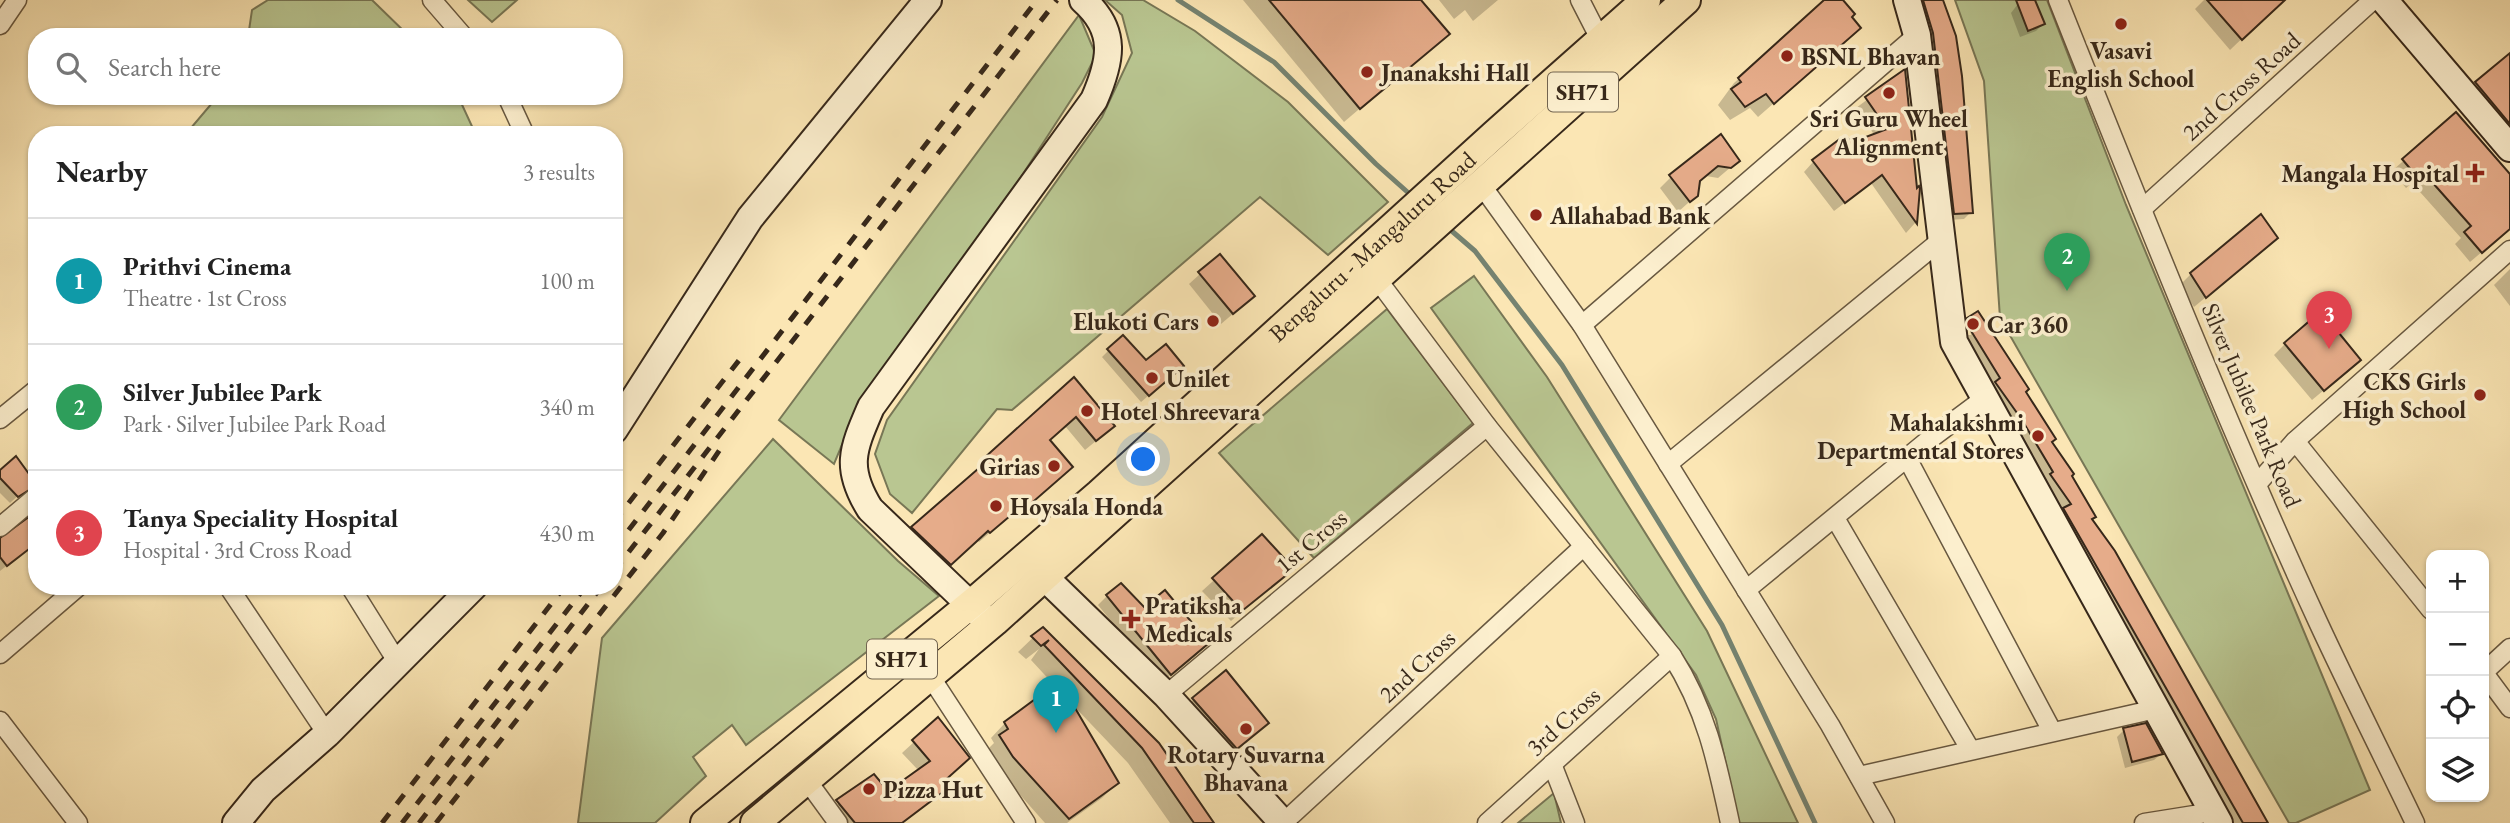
<!DOCTYPE html>
<html lang="en">
<head>
<meta charset="utf-8">
<style>
  :root { --surface:#fff; --page:#f2f2f2; --text:#222; --muted:#767676; --line:#e0e0e0; --accent:#8f2418 }
  body { margin:0; font-family:"EB Garamond",serif; background:var(--page); color:var(--text) }
  .controls { position:absolute; right:21px; bottom:21px; display:grid; overflow:hidden; border-radius:14px; box-shadow:0 2px 5px #0004 }
  .controls button { width:63px; height:63px; display:grid; place-items:center; padding:0; border:0; border-bottom:2px solid var(--line); background:var(--surface); color:var(--text); font:35px sans-serif }
  .you { position:absolute; left:1144px; top:460px; width:24px; height:24px; margin:-18px; border:5px solid #fff; border-radius:50%; background:#1a73e8; box-shadow:0 0 0 10px #1a73e833 }
  .badge { display:grid; place-items:center; width:46px; height:46px; border-radius:50%; background:var(--accent); color:#fff; font-size:23px; font-weight:700 }
  .pin { position:absolute; translate:-50% -58px; filter:drop-shadow(0 2px 4px #0008) }
  .pin::after { content:''; position:absolute; top:37px; width:24px; height:21px; background:inherit; clip-path:polygon(0 0,100% 0,50% 100%) }
  .list { margin:0; padding:0; list-style:none }
  h2 { display:flex; justify-content:space-between; align-items:center; height:91px; margin:0; padding:0 28px; font-size:30px }
  h2 small { font-size:23px; font-weight:400; color:var(--muted) }
  .list li { display:grid; grid-template-columns:46px 1fr auto; gap:21px; align-items:center; box-sizing:border-box; height:126px; padding:0 28px; border-top:2px solid var(--line) }
  .list b { display:block; font-size:26px; white-space:nowrap }
  .list p { margin:0; font-size:23px; white-space:nowrap; color:var(--muted) }
  .list em { font-size:23px; font-style:normal; color:var(--muted) }
  .icon { flex:none; width:38px; height:38px; fill:none; stroke:currentColor; stroke-width:2; stroke-linecap:round; stroke-linejoin:round }
  .map { position:relative; flex:none; width:2510px; height:823px; overflow:hidden }
  .search { position:absolute; background:var(--surface); box-shadow:0 2px 5px #0004; left:28px; top:28px; width:595px; height:77px; display:flex; align-items:center; gap:18px; box-sizing:border-box; padding:0 24px; border-radius:28px; color:var(--muted); font-size:26px }
  .panel { position:absolute; background:var(--surface); box-shadow:0 2px 5px #0004; left:28px; top:126px; width:595px; height:469px; border-radius:28px }
  .map>svg:first-child { display:block }
</style>
</head>
<body>
<div class="map">
<svg width="2510" height="823" viewBox="0 0 2510 823">
  <rect width="100%" height="100%" fill="#fbe6b4"/>
  <filter id="stains"><feTurbulence type="fractalNoise" baseFrequency=".00286" numOctaves="4"/><feColorMatrix values="0 0 0 0 .2 0 0 0 0 .09 0 0 0 0 .02 0 0 0 .5 -.17"/></filter>
  <radialGradient id="worn" r=".72"><stop offset=".6" stop-color="#630" stop-opacity="0"/><stop offset="1" stop-color="#630" stop-opacity=".3"/></radialGradient>
  <g fill="#b9c691" stroke="#787756" stroke-width="2">
    <polygon points="268,0 372,0 410,37 248,37 252,10"/>
    <polygon points="468,0 517,0 492,22"/>
    <polygon points="1105,0 1143,0 1195,31 1288,102 1388,202 1328,255 1260,197 1012,410 997,409 912,513 890,494 875,454 887,420 1102,117 1132,53 1122,15"/>
    <polygon points="1955,0 2047,0 2126,205 2370,790 2296,823 2289,823 2000,318 1984,81"/>
    <polygon points="1079,15 1096,55 1082,83 1019,180 859,404 834,464 779,420"/>
    <polygon points="218,96 458,96 476,135 185,135"/>
    <polygon points="1474,276 1547,377 1707,631 1798,823 1739,823 1716,719 1696,675 1431,308"/>
    <polygon points="1387,309 1473,423 1314,558 1219,453"/>
    <polygon points="773,439 898,561 939,596 746,745 732,725 693,757 706,776 655,823 578,823 602,638"/>
    <polygon points="1554,793 1561,823 1518,823"/>
  </g>
  <g fill="#0003">
    <polygon points="1243,0 1419,0 1447,34 1344,122"/>
    <polygon points="1439,0 1498,0 1473,21 1465,10 1454,19"/>
    <polygon points="1840,0 1844,42 1758,117 1750,108 1730,120 1718,105 1734,83 1823,3"/>
    <polygon points="1915,0 1941,0 1971,212 1964,219 1948,220"/>
    <polygon points="2021,0 2034,0 2043,24 2036,31 2020,37 2011,13"/>
    <polygon points="2204,0 2268,0 2275,7 2230,50 2195,9"/>
    <polygon points="2510,57 2510,113 2493,127 2466,94"/>
    <polygon points="1904,72 1915,191 1917,190 1915,223 1906,233 1871,183 1834,211 1804,172 1813,162 1875,136 1856,108"/>
    <polygon points="2456,114 2510,177 2510,228 2470,262 2455,244 2461,238 2412,183 2406,188 2392,171"/>
    <polygon points="1738,161 1718,178 1706,176 1698,183 1697,195 1678,212 1660,188 1671,177"/>
    <polygon points="2265,248 2194,307 2180,285 2191,274"/>
    <polygon points="2510,269 2510,306 2494,285"/>
    <polygon points="1200,274 1241,307 1221,324 1189,284"/>
    <polygon points="1969,321 2024,392 2091,520 2266,823 2229,823 1958,329 1966,322 1967,335 1971,335"/>
    <polygon points="2285,344 2348,370 2312,400 2274,355"/>
    <polygon points="1109,350 1146,363 1175,373 1141,402 1102,357"/>
    <polygon points="1074,379 1102,436 1085,450 1065,426 1048,441 1060,477 1014,517 1012,514 979,542 977,540 939,574 902,538"/>
    <polygon points="0,472 24,490 10,503 0,493"/>
    <polygon points="1262,537 1291,569 1231,621 1202,591"/>
    <polygon points="0,541 37,542 0,571"/>
    <polygon points="1107,596 1143,610 1198,652 1161,683 1098,605"/>
    <polygon points="1042,629 1212,823 1170,823 1128,763 1071,703 1117,783 1102,798 1067,823 1045,823 999,771 986,751 994,743 991,738 1005,723 1058,706 1067,699 1031,660 1039,649 1026,659 1018,652"/>
    <polygon points="1225,673 1267,723 1226,758 1183,709"/>
    <polygon points="938,720 940,783 944,789 903,823 835,823 827,813 874,776 888,794 919,771 902,753"/>
    <polygon points="2124,730 2161,754 2154,760 2125,768 2117,737"/>
  </g>
  <g fill="none" stroke-linecap="round" stroke-linejoin="round">
    <g stroke="#758371" stroke-width="5">
      <polyline points="1178,0 1274,62 1376,164 1413,197"/>
      <polyline points="1446,226 1475,251 1562,365 1722,625 1815,823"/>
    </g>
  </g>
  <g fill="#e6ac8a" stroke="#37281a" stroke-width="2">
    <polygon points="1269,0 1421,0 1450,34 1360,109"/>
    <polygon points="1824,0 1843,0 1855,14 1852,17 1861,28 1774,104 1766,94 1745,107 1731,89 1741,82 1738,78"/>
    <polygon points="1923,0 1943,0 1956,36 1962,76 1973,213 1954,214 1933,33"/>
    <polygon points="2016,0 2035,0 2045,24 2028,31"/>
    <polygon points="2207,0 2285,0 2242,40"/>
    <polygon points="2510,53 2510,124 2475,82"/>
    <polygon points="1905,69 1917,188 1919,186 1920,188 1917,224 1882,175 1845,203 1812,160 1841,138 1858,140 1887,129 1865,97"/>
    <polygon points="2456,112 2510,174 2510,229 2482,253 2464,232 2471,226 2424,173 2418,178 2402,159"/>
    <polygon points="1721,134 1740,161 1731,168 1718,166 1700,181 1698,196 1690,202 1669,175"/>
    <polygon points="2261,214 2278,238 2206,298 2190,273"/>
    <polygon points="1220,254 1255,296 1233,314 1198,272"/>
    <polygon points="1978,311 2029,389 2026,392 2056,439 2052,442 2074,474 2072,476 2096,517 2092,519 2115,551 2268,823 2243,823 2082,541 2063,508 2071,504 2050,474 2053,472 2022,420 1995,382 2000,378 1968,326 1967,318"/>
    <polygon points="2321,311 2361,360 2324,391 2284,343"/>
    <polygon points="1123,335 1146,360 1166,344 1184,366 1149,396 1107,349"/>
    <polygon points="1074,377 1115,426 1096,441 1076,417 1050,440 1073,467 1026,508 1023,505 990,533 988,531 951,565 911,527 986,462 983,459"/>
    <polygon points="16,456 37,485 18,497 0,478 0,470"/>
    <polygon points="37,511 37,557 29,549 7,566 0,557 0,538"/>
    <polygon points="1262,534 1294,569 1242,611 1212,578"/>
    <polygon points="1121,583 1144,607 1165,590 1209,643 1171,675 1106,595"/>
    <polygon points="1043,627 1159,743 1214,823 1194,823 1142,748 1044,645 1049,640 1041,646 1031,636"/>
    <polygon points="1226,670 1269,723 1237,749 1192,698"/>
    <polygon points="1046,691 1058,704 1068,696 1119,783 1069,819 1013,757 999,735 1008,729 1004,722"/>
    <polygon points="938,717 970,758 942,783 947,789 902,823 855,823 836,800 874,774 888,791 930,761 912,740"/>
    <polygon points="2146,723 2163,754 2132,762 2123,728"/>
  </g>
  <g fill="none" stroke-linecap="round" stroke-linejoin="round">
    <defs>
      <g id="street">
        <polyline points="432,0 464,37"/>
        <polyline points="1580,0 1600,39"/>
        <path d="M2058,0C2141,208 2224,418 2318,622C2349,689 2383,756 2415,823"/>
        <polyline points="0,25 17,0"/>
        <polyline points="507,96 525,135"/>
        <polyline points="1480,183 1582,325 1830,725 1885,823"/>
        <polyline points="2142,209 2373,0"/>
        <path d="M1377,279L1487,426L1672,656C1706,709 1717,762 1730,823"/>
        <polyline points="1582,325 1917,35"/>
        <polyline points="0,419 37,389"/>
        <polyline points="2295,441 2510,250"/>
        <polyline points="1907,458 2052,731"/>
        <polyline points="1668,464 1940,241"/>
        <polyline points="2258,483 2295,441 2431,610"/>
        <polyline points="1835,518 1970,749"/>
        <polyline points="0,527 37,496"/>
        <polyline points="228,586 327,734"/>
        <polyline points="350,586 398,663"/>
        <polyline points="1746,590 1926,442 1985,398"/>
        <polyline points="0,654 79,586"/>
        <polyline points="2484,672 2510,648"/>
        <polyline points="2484,673 2510,708"/>
        <polyline points="930,676 1026,823"/>
        <polyline points="1166,695 1487,426"/>
        <polyline points="0,721 78,823"/>
        <polyline points="1552,764 1575,823"/>
        <polyline points="1859,776 2156,709"/>
        <polyline points="806,779 838,823"/>
        <polyline points="1283,823 1584,546"/>
        <polyline points="1487,823 1672,656"/>
        <polyline points="2144,823 2213,812"/>
      </g>
      <g id="secondary">
        <polyline points="1907,0 1917,35 1954,342 2219,823"/>
        <polyline points="2384,0 2510,148"/>
        <polyline points="614,430 750,218 928,0"/>
        <polyline points="1028,561 1166,695 1283,823"/>
        <path d="M986,620L870,509C844,467 853,449 871,407L1094,100C1111,61 1118,31 1083,0"/>
        <polyline points="236,823 263,790 327,734 474,586"/>
      </g>
      <g id="primary">
        <path id="s1" d="M705,823L976,600L1099,494L1495,134L1646,0"/>
        <polyline points="755,823 995,621 1686,0"/>
      </g>
    </defs>
    <use href="#street" stroke="#685840" stroke-width="21"/>
    <use href="#secondary" stroke="#37281a" stroke-width="30"/>
    <use href="#primary" stroke="#37281a" stroke-width="32"/>
    <use href="#street" stroke="#fcefce" stroke-width="18"/>
    <use href="#secondary" stroke="#fcefce" stroke-width="26"/>
    <use href="#primary" stroke="#fbe6b4" stroke-width="28"/>
    <g stroke="#37281a" stroke-width="5" stroke-dasharray="12 12" stroke-linecap="butt">
      <polyline points="614,522 740,359"/>
      <polyline points="614,549 1037,0"/>
      <polyline points="614,571 1057,0"/>
      <polyline points="382,823 565,586"/>
      <polyline points="402,823 586,586"/>
      <polyline points="419,823 602,586"/>
      <polyline points="436,823 663,533 721,448"/>
    </g>
  </g>
  <g fill="#8f2418" stroke="#fcefce" stroke-width="2.5">
    <circle cx="2121" cy="24" r="7"/>
    <circle cx="1787" cy="56" r="7"/>
    <circle cx="1367" cy="72" r="7"/>
    <circle cx="1889" cy="93" r="7"/>
    <path d="M2471.5 162.5h7v7h7v7h-7v7h-7v-7h-7v-7h7z"/>
    <circle cx="1536" cy="215" r="7"/>
    <circle cx="1213" cy="321" r="7"/>
    <circle cx="1973" cy="324" r="7"/>
    <circle cx="1152" cy="378" r="7"/>
    <circle cx="2480" cy="395" r="7"/>
    <circle cx="1087" cy="411" r="7"/>
    <circle cx="2038" cy="436" r="7"/>
    <circle cx="1054" cy="466" r="7"/>
    <circle cx="996" cy="506" r="7"/>
    <path d="M1127.5 608.5h7v7h7v7h-7v7h-7v-7h-7v-7h7z"/>
    <circle cx="1246" cy="729" r="7"/>
    <circle cx="869" cy="789" r="7"/>
  </g>
  <g text-anchor="middle" dominant-baseline="central" stroke-width="7" stroke-linejoin="round" paint-order="stroke">
    <g fill="#fcefce" stroke="#726450" stroke-width="2">
      <rect x="1548" y="72.5" width="70" height="39" rx="5"/>
      <rect x="867" y="639.5" width="70" height="39" rx="5"/>
    </g>
    <g font-size="23" font-weight="bold" fill="#37281a">
      <text x="1583" y="92">SH71</text>
      <text x="902" y="659">SH71</text>
    </g>
    <g font-size="24" font-weight="bold" fill="#37281a" stroke="#fcefce" text-anchor="start">
      <text x="2121" y="50" text-anchor="middle">Vasavi<tspan x="2121" dy="28">English School</tspan></text>
      <text x="1801" y="56">BSNL Bhavan</text>
      <text x="1381" y="72">Jnanakshi Hall</text>
      <text x="1889" y="118" text-anchor="middle">Sri Guru Wheel<tspan x="1889" dy="28">Alignment</tspan></text>
      <text x="2459" y="173" text-anchor="end">Mangala Hospital</text>
      <text x="1550" y="215">Allahabad Bank</text>
      <text x="1199" y="321" text-anchor="end">Elukoti Cars</text>
      <text x="1987" y="324">Car 360</text>
      <text x="1166" y="378">Unilet</text>
      <text x="2466" y="381" text-anchor="end">CKS Girls<tspan x="2466" dy="28">High School</tspan></text>
      <text x="1101" y="411">Hotel Shreevara</text>
      <text x="2024" y="422" text-anchor="end">Mahalakshmi<tspan x="2024" dy="28">Departmental Stores</tspan></text>
      <text x="1040" y="466" text-anchor="end">Girias</text>
      <text x="1010" y="506">Hoysala Honda</text>
      <text x="1145" y="605">Pratiksha<tspan x="1145" dy="28">Medicals</tspan></text>
      <text x="1246" y="754" text-anchor="middle">Rotary Suvarna<tspan x="1246" dy="28">Bhavana</tspan></text>
      <text x="883" y="789">Pizza Hut</text>
    </g>
    <g font-size="24" fill="#37281a" stroke="#fcefce">
      <text transform="translate(2241 86) rotate(-42)">2nd Cross Road</text>
      <text stroke="none"><textPath href="#s1" startOffset="882">Bengaluru - Mangaluru Road</textPath></text>
      <text transform="translate(2252 405) rotate(67)">Silver Jubilee Park Road</text>
      <text transform="translate(1311 541) rotate(-40)">1st Cross</text>
      <text transform="translate(1417 666) rotate(-43)">2nd Cross</text>
      <text transform="translate(1563 721) rotate(-42)">3rd Cross</text>
    </g>
  </g>
  <rect width="100%" height="100%" filter="url(#stains)"/>
  <rect width="100%" height="100%" fill="url(#worn)"/>
</svg>
<div class="controls">
<button>+</button>
<button>−</button>
<button><svg class="icon" aria-label="locate" viewBox="0 0 24 24"><circle cx="12" cy="12" r="6"/><path d="M12 2v4M12 18v4M2 12h4M18 12h4"/></svg></button>
<button><svg class="icon" aria-label="layers" viewBox="0 0 24 24"><path d="M12 4l9 5-9 5-9-5zM3 14l9 5 9-5"/></svg></button>
</div>
<div class="you"></div>
<div class="pin badge" style="left:1056px;top:733px;background:#0f9aa8">1</div>
<div class="pin badge" style="left:2067px;top:291px;background:#2e9e5b">2</div>
<div class="pin badge" style="left:2329px;top:349px;background:#e0444e">3</div>
<div class="search"><svg class="icon" aria-label="search" viewBox="0 0 24 24"><circle cx="10" cy="10" r="6"/><path d="M15 15l6 6"/></svg>Search here</div>
<section class="panel">
<h2>Nearby<small>3 results</small></h2>
<ul class="list">
<li><span class="badge" style="background:#0f9aa8">1</span><div><b>Prithvi Cinema</b><p>Theatre · 1st Cross</p></div><em>100 m</em></li>
<li><span class="badge" style="background:#2e9e5b">2</span><div><b>Silver Jubilee Park</b><p>Park · Silver Jubilee Park Road</p></div><em>340 m</em></li>
<li><span class="badge" style="background:#e0444e">3</span><div><b>Tanya Speciality Hospital</b><p>Hospital · 3rd Cross Road</p></div><em>430 m</em></li>
</ul>
</section>
</div>
</body>
</html>
